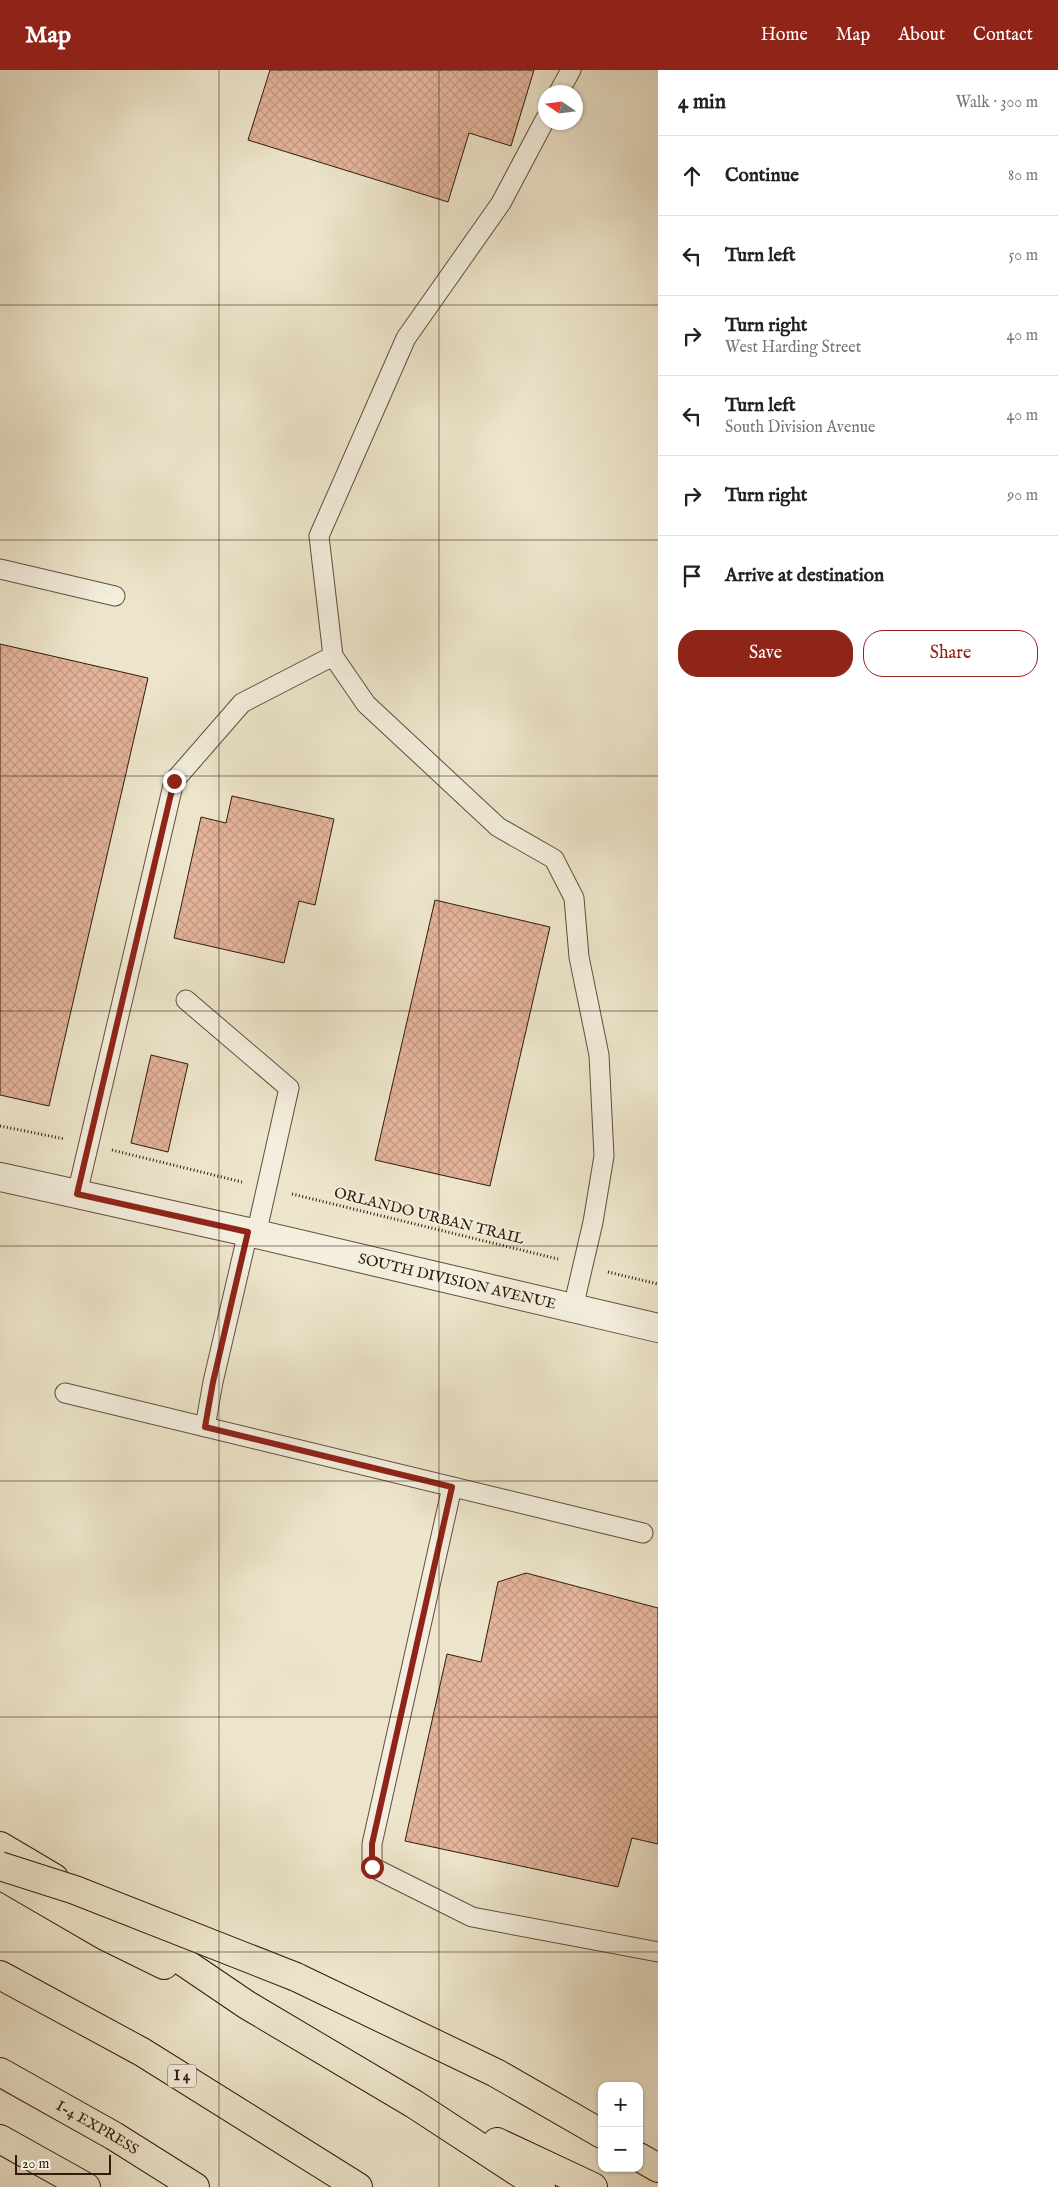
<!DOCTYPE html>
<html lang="en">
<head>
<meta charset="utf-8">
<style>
  :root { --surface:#fff; --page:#f6f6f6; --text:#222; --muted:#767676; --line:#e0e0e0; --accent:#8f2418 }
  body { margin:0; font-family:"IM FELL English",serif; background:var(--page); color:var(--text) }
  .controls { position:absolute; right:15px; bottom:15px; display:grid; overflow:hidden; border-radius:10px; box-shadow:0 1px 4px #0004 }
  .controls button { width:45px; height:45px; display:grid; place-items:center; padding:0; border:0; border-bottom:1px solid var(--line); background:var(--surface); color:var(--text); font:25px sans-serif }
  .compass { position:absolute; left:538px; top:15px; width:45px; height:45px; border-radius:50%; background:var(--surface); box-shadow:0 1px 4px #0004; rotate:283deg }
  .scale { position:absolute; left:15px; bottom:12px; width:96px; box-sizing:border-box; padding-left:5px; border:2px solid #311b0c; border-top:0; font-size:14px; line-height:18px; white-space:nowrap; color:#311b0c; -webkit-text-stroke:4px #f3eedd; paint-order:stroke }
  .stop { position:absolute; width:15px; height:15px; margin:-11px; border:4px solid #8f2418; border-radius:50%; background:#fff }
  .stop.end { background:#8f2418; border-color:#fff; box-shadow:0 1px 5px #0008 }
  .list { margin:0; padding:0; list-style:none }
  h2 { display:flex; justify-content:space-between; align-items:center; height:65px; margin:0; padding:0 20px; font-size:21px }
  h2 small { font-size:16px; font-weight:400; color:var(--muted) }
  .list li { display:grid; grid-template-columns:32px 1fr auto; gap:15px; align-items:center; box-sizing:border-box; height:80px; padding:0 20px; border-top:1px solid var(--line) }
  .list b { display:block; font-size:19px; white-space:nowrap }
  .list p { margin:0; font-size:16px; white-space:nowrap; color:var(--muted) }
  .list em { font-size:16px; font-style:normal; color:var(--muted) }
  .actions { display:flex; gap:10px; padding:15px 20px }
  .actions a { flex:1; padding:11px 0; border:1px solid var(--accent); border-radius:20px; text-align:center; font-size:18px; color:var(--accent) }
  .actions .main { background:var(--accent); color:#fff }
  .icon { flex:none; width:28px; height:28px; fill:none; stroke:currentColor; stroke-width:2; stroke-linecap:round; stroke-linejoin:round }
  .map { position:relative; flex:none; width:658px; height:2117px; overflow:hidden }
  header { display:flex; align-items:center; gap:30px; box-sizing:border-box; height:70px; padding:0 25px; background:var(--accent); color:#fff }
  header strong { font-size:24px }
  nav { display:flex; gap:28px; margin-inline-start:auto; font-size:18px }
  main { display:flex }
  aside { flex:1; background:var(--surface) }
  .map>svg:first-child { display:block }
</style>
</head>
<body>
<header>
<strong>Map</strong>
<nav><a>Home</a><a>Map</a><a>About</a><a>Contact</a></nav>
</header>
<main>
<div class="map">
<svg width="658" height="2117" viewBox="0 0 658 2117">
  <defs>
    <pattern id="building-cross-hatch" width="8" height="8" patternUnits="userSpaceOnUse" patternTransform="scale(1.25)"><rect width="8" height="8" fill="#e4b49b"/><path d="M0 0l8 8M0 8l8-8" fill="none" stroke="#c49a84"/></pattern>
  </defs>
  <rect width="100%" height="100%" fill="#ede5cb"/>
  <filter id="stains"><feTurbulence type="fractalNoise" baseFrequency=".004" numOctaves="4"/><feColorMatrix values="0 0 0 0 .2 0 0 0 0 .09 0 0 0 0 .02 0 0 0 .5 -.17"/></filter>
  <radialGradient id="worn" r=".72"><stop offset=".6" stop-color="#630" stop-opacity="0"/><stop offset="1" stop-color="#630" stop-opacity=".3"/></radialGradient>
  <g fill="url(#building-cross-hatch)" stroke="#311b0c">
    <polygon points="270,0 534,0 511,76 469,63 448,132 248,70"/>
    <polygon points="0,574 148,608 49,1036 0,1025"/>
    <polygon points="232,726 334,749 315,835 299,831 284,893 174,868 201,747 226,753"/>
    <polygon points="435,830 550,857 490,1116 375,1090"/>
    <polygon points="151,985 188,994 168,1082 131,1073"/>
    <polygon points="526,1503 658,1538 658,1774 632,1768 618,1817 405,1771 447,1584 481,1592 498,1512"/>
  </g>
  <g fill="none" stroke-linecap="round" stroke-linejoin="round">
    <defs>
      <g id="service">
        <polyline points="559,22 571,0"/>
        <polyline points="546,48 501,133 406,268 319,466 333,586 366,634 498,757 554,789 574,828 579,887 599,985 604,1086 593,1152 573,1238"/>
        <polyline points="0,499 115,526"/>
        <polyline points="186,930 289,1018 256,1165"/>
        <polyline points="77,1124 174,711 242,633 333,586"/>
        <polyline points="65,1323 643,1463"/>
        <polyline points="205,1357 213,1312 248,1162"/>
        <polyline points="452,1417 372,1774 372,1797 472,1847 658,1882"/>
      </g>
      <g id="tertiary">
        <path id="s1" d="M0,1107L248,1162L658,1258"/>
      </g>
      <g id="motorway">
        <polyline points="0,1776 54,1808"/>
        <polyline points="0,1805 105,1866 164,1895"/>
        <polyline points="104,1838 247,1935 414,2034 541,2117"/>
        <polyline points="0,1905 142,1982 358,2117"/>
        <polyline points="296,1907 496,2003 602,2064"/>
        <path id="s2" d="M0,2002L114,2066L195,2117"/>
        <polyline points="0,2069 86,2117"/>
        <polyline points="497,2072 593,2117"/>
        <polyline points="639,2087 658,2098"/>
      </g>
    </defs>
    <use href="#service" stroke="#604e3c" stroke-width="21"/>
    <use href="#tertiary" stroke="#604e3c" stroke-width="30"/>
    <use href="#motorway" stroke="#311b0c" stroke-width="30"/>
    <g stroke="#311b0c" stroke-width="3" stroke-dasharray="1 2.5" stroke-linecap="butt">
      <polyline points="0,1056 65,1069"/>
      <polyline points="112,1080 242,1112"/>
      <polyline points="292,1124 558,1189"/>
      <polyline points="608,1202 658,1214"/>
    </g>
    <use href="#service" stroke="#f3eedd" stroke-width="19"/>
    <use href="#tertiary" stroke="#f3eedd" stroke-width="28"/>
    <use href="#motorway" stroke="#ede5cb" stroke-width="28"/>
    <defs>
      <polyline id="motorway-bridge" points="0,1796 75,1820 296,1907"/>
    </defs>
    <use href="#motorway-bridge" stroke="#311b0c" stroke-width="30" stroke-linecap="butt"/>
    <use href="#motorway-bridge" stroke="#ede5cb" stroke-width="28"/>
  </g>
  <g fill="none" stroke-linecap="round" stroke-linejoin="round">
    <polyline stroke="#8f2418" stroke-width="6" points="174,711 77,1124 248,1162 213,1312 205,1357 452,1417 372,1774 372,1797"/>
  </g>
  <path fill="none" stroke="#311b0c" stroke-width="1" stroke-opacity="0.55" d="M219,0V2117M439,0V2117M0,235H658M0,470H658M0,706H658M0,941H658M0,1176H658M0,1411H658M0,1647H658M0,1882H658"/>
  <g text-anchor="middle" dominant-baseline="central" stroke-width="4" stroke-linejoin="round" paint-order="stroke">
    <rect fill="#f3eedd" stroke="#6b5a4b" stroke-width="1" x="168" y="1994.5" width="28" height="23" rx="4"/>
    <g font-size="14" font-weight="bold" fill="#311b0c">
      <text x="182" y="2006">I 4</text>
    </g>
    <g font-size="15" fill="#311b0c" stroke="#f3eedd">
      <text transform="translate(429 1146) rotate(14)">ORLANDO URBAN TRAIL</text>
      <text stroke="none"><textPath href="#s1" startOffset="469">SOUTH DIVISION AVENUE</textPath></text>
      <text stroke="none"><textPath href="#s2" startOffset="112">I-4 EXPRESS</textPath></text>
    </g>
  </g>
  <rect width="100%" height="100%" filter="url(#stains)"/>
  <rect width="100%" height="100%" fill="url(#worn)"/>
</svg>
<div class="controls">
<button>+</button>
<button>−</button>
</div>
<svg class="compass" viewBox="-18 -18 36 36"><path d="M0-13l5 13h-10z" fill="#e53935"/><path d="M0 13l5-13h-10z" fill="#767676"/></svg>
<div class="scale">20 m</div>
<div class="stop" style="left:372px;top:1797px"></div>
<div class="stop end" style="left:174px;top:711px"></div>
</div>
<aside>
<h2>4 min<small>Walk · 300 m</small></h2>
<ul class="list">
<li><svg class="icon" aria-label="ahead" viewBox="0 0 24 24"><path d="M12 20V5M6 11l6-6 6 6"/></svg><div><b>Continue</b></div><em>80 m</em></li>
<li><svg class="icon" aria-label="left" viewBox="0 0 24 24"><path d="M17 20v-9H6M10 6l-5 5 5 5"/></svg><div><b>Turn left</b></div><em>50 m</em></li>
<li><svg class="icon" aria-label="right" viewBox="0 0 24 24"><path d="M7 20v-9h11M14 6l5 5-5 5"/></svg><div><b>Turn right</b><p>West Harding Street</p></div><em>40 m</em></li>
<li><svg class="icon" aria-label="left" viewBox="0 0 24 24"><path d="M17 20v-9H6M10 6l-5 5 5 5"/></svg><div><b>Turn left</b><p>South Division Avenue</p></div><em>40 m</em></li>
<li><svg class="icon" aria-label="right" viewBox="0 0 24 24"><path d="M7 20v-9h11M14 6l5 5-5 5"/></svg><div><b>Turn right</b></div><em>90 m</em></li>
<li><svg class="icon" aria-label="arrive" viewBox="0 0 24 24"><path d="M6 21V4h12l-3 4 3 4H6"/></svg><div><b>Arrive at destination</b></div></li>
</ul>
<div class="actions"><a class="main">Save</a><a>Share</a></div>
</aside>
</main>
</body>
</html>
